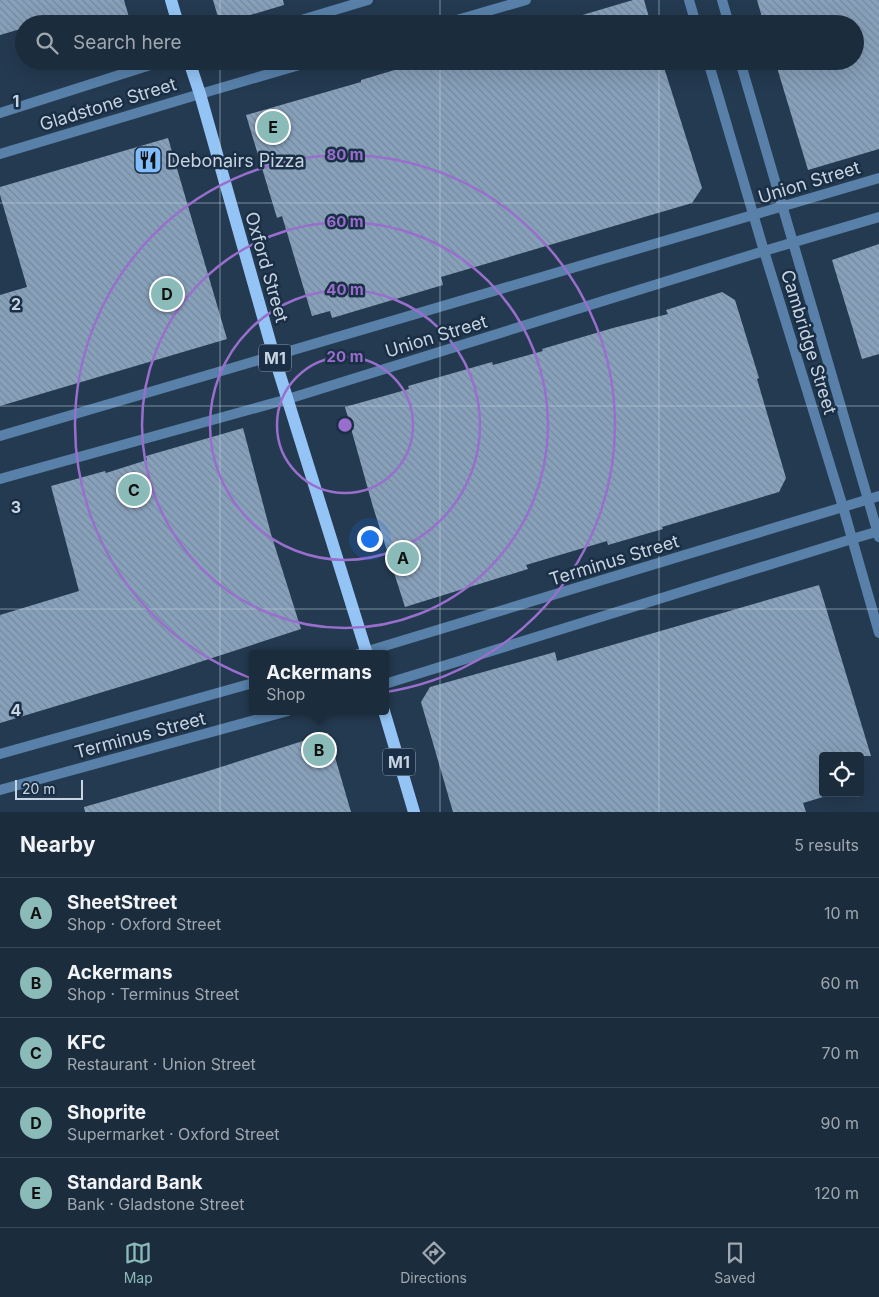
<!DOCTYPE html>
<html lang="en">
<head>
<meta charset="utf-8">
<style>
  :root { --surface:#1b2c3c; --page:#283847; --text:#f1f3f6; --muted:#a0a7af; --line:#394856; --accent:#8bbbb9 }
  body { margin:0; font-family:Inter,sans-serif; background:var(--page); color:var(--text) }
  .controls { position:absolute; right:15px; bottom:15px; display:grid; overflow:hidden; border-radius:5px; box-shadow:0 5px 20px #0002 }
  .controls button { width:45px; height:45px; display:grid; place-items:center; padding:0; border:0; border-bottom:1px solid var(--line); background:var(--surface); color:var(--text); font:25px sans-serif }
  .scale { position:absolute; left:15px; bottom:12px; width:68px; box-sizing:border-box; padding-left:5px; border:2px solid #c7d4e1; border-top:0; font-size:14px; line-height:18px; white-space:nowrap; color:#c7d4e1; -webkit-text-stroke:4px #1a2f45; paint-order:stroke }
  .you { position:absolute; left:369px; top:538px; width:18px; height:18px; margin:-12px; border:4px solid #fff; border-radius:50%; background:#1a73e8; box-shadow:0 0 0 8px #1a73e833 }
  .badge { display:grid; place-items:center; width:32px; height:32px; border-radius:50%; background:var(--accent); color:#111; font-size:16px; font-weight:700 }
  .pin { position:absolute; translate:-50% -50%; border:2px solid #fff; box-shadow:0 1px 5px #0006 }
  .popup { position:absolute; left:249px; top:650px; width:140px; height:65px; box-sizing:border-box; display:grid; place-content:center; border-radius:5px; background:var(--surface); filter:drop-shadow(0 1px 4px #0005); font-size:16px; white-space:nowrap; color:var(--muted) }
  .popup b { font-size:19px; color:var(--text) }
  .popup::after { content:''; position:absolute; left:50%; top:100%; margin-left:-10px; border:10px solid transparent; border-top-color:var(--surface) }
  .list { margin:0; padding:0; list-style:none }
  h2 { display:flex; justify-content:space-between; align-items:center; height:65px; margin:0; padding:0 20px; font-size:21px }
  h2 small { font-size:16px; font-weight:400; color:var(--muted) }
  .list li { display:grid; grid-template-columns:32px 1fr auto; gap:15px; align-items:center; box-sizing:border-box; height:70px; padding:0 20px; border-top:1px solid var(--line) }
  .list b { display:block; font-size:19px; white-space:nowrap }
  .list p { margin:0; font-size:16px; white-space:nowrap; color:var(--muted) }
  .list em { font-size:16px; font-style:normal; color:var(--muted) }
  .icon { flex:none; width:28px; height:28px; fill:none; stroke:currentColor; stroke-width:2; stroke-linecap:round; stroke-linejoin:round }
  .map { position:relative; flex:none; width:879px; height:812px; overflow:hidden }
  .search { position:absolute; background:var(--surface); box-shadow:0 5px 20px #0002; left:15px; right:15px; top:15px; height:55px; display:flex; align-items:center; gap:12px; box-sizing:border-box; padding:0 18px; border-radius:28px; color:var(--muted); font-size:19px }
  .sheet { height:415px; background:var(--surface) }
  nav { display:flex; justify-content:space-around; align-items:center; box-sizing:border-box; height:70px; border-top:1px solid var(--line); background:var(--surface); font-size:14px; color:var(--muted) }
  nav a { display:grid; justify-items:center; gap:2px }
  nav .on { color:var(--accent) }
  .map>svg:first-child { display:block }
</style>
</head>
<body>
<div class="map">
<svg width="879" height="812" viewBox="0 0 879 812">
  <defs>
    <pattern id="building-back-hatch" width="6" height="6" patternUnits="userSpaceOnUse" patternTransform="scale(1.25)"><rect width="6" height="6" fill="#88a1bb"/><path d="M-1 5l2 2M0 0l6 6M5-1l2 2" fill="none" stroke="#75899d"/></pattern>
  </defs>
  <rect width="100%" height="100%" fill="#243a50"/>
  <g fill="url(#building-back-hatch)">
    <polygon points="0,0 124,0 131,24 24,24 24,28 0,35"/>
    <polygon points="213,0 283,0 284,5 220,24"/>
    <polygon points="633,0 644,0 651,24 570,24 569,19"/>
    <polygon points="757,0 879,0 879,149 808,170 775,61 855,61 855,24 764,24"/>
    <polygon points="425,61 662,61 702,188 692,203 441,277 443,285 332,318 330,311 312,316 282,216 277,218 246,115 361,82 361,80"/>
    <polygon points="168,138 227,339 0,406 0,295 27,287 0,195 0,187"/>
    <polygon points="879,244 879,354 862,359 832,260"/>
    <polygon points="722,292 735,300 759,378 757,379 786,478 779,492 662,527 663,529 608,545 607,541 526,565 528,569 405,607 373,507 345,407 409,389 408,386 492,362 493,365 543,351 542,349 613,328 668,314 666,310"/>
    <polygon points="243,428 271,534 301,629 169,672 0,723 0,615 79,591 51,486 105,471 106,473 147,460 146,456"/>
    <polygon points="819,585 871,756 823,756 823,797 803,803 806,812 453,812 421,702 430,687 555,652 557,661"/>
    <polygon points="328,733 351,812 85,812 84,807 202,773"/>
  </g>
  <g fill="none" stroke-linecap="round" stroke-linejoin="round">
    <g stroke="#5880a9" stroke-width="10">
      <polyline points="288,24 368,0"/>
      <polyline points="443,24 526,0"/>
      <polyline points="0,113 163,61"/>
      <polyline points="0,154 200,94 313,61"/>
      <polyline points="0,436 879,178"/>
      <polyline points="0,479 288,399 764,251 879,217"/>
      <polyline points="843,507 879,496"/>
      <polyline points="852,539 879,531"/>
    </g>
    <g stroke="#5880a9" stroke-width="10">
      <polyline points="689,0 696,24"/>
      <polyline points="722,0 729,24"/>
      <polyline points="708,61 764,251 843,507 879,633"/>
      <polyline points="740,61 879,537"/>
      <polyline points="358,654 843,507"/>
      <polyline points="385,684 852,539"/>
      <polyline points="0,754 253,683"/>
      <polyline points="0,790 288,711"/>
    </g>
    <g stroke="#94c4f6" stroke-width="12">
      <polyline points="171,0 178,24"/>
      <polyline points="189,61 200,94 274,356 367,654"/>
      <polyline points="384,711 414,812"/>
    </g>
  </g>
  <path fill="none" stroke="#c7d4e1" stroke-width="1" stroke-opacity="0.55" d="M220,0V24M440,0V24M659,0V24M220,61V812M440,61V812M659,61V812M0,203H879M0,406H879M0,609H879"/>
  <g fill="none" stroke="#996fcd" stroke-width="2.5">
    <circle cx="345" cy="425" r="68"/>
    <circle cx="345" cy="425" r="135"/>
    <circle cx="345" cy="425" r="203"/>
    <circle cx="345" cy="425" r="270"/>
  </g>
  <defs>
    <symbol id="restaurant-square" viewBox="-11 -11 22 22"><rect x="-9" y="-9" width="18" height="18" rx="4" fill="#80bdfa" stroke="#1a2f45"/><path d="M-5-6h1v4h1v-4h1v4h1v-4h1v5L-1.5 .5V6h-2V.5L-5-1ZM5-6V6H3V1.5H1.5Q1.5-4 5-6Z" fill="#111"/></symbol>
  </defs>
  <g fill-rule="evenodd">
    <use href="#restaurant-square" x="132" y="144" width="32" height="32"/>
  </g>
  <g text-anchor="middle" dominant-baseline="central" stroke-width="5" stroke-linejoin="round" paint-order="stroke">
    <g fill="#1a2f45" stroke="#93a2b2" stroke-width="1">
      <rect x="259" y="344.5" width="32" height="27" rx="4"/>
      <rect x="383" y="748.5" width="32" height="27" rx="4"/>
    </g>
    <g font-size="16" font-weight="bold" fill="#c7d4e1">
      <text x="275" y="358">M1</text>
      <text x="399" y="762">M1</text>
    </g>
    <g font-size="18" fill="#c7d4e1" stroke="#1a2f45">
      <text transform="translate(108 104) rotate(-17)">Gladstone Street</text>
      <text transform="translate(809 182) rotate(-17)">Union Street</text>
      <text transform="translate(267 267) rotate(74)">Oxford Street</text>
      <text transform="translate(436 336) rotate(-17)">Union Street</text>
      <text transform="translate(809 342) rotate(73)">Cambridge Street</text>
      <text transform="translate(614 560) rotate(-17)">Terminus Street</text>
      <text transform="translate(140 735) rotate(-15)">Terminus Street</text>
    </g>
    <g font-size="18" fill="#c7d4e1" stroke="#1a2f45" text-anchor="start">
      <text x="167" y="160">Debonairs Pizza</text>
    </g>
  </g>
  <g font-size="16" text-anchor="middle" font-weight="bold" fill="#c7d4e1" stroke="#1a2f45" stroke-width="5" stroke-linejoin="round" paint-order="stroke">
    <text x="16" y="107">1</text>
    <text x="16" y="310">2</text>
    <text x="16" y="513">3</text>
    <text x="16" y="716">4</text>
  </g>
  <circle cx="345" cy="425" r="8" fill="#996fcd" stroke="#1a2f45" stroke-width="2.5"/>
  <g font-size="15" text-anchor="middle" font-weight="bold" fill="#996fcd" stroke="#1a2f45" stroke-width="5" stroke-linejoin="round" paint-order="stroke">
    <text x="345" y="160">80 m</text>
    <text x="345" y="227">60 m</text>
    <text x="345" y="295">40 m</text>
    <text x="345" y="362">20 m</text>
  </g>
</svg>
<div class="controls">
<button><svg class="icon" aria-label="locate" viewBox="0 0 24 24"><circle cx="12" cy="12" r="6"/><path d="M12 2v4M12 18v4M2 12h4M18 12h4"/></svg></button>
</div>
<div class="scale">20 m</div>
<div class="you"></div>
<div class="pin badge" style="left:403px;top:558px">A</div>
<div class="pin badge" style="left:319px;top:750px">B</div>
<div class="popup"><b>Ackermans</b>Shop</div>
<div class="pin badge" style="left:134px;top:490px">C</div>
<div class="pin badge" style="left:167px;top:294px">D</div>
<div class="pin badge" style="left:273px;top:127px">E</div>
<div class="search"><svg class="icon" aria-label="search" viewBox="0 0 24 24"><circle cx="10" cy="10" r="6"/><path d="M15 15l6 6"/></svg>Search here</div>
</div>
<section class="sheet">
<h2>Nearby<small>5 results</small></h2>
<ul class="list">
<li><span class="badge">A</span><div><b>SheetStreet</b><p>Shop · Oxford Street</p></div><em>10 m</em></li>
<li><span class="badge">B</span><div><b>Ackermans</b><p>Shop · Terminus Street</p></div><em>60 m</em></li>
<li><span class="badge">C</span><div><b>KFC</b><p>Restaurant · Union Street</p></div><em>70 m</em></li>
<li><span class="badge">D</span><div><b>Shoprite</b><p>Supermarket · Oxford Street</p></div><em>90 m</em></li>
<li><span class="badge">E</span><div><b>Standard Bank</b><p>Bank · Gladstone Street</p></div><em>120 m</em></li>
</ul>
</section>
<nav>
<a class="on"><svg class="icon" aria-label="map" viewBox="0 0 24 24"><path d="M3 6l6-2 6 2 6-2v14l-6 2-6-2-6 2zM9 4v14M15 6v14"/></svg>Map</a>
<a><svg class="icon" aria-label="directions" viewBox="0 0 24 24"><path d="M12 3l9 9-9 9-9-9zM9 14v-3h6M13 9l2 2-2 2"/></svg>Directions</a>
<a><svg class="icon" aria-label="saved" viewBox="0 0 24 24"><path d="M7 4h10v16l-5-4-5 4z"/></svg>Saved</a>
</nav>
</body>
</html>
